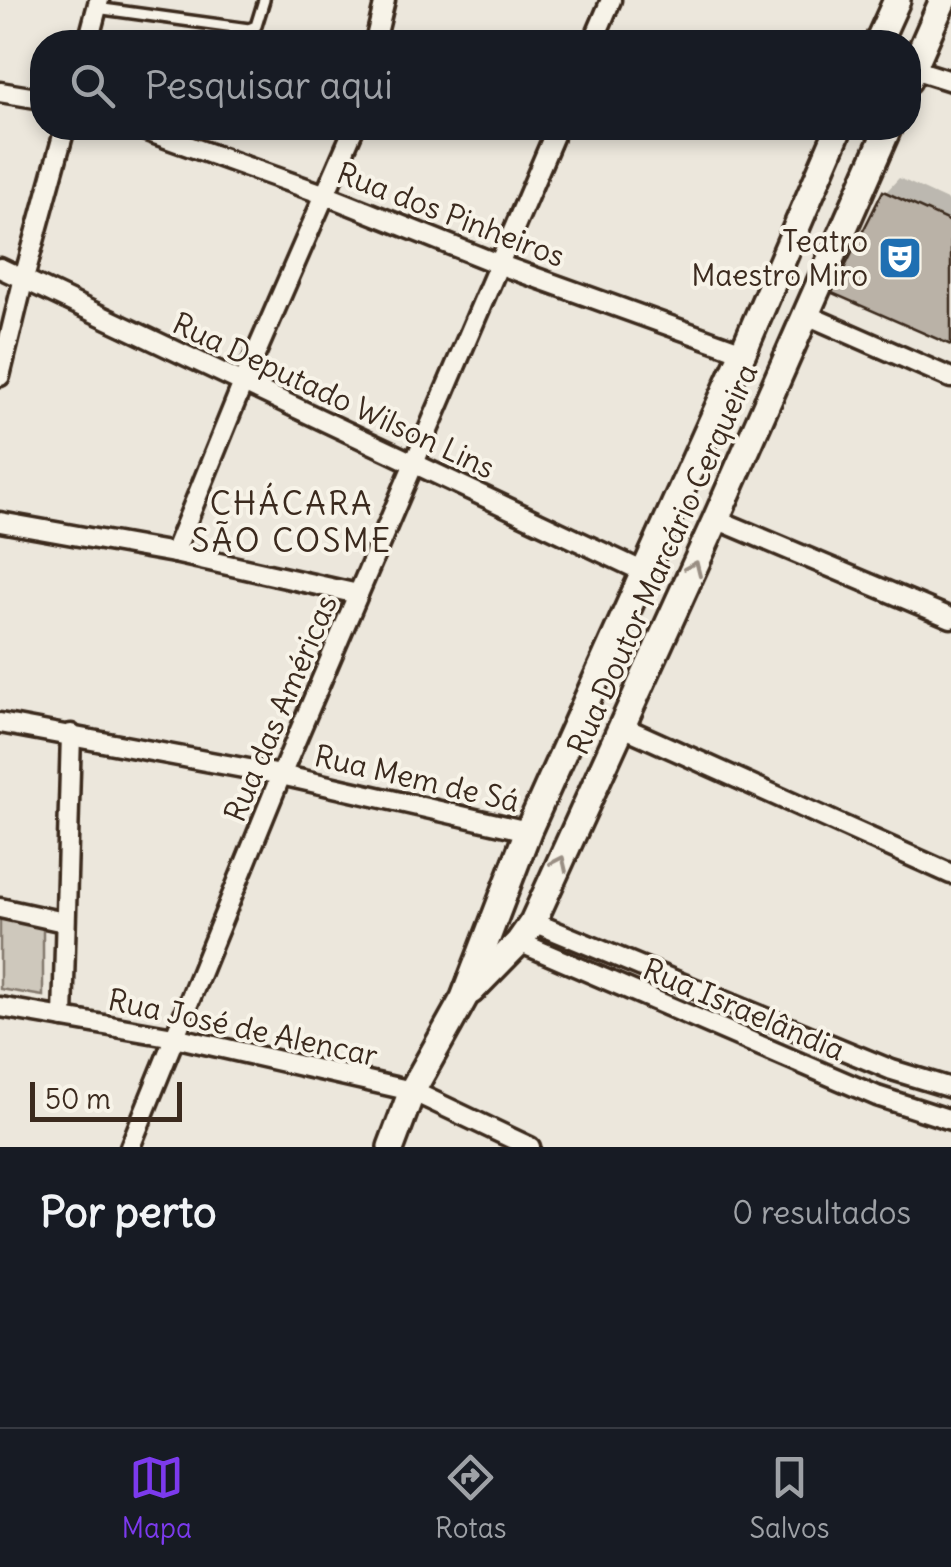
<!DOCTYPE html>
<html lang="pt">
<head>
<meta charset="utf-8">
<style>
  :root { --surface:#171b24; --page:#242831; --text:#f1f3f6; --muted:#9ea1a6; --line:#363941; --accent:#7c3aed }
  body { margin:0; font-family:Delius,sans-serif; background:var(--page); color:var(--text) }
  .scale { position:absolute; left:30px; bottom:25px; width:152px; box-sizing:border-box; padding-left:10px; border:5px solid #3b2a1e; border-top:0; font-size:28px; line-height:35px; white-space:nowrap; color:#3b2a1e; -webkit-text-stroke:8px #f7f3e8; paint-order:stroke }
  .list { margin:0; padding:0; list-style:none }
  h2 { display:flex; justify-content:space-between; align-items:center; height:130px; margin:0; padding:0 40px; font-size:42px }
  h2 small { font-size:32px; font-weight:400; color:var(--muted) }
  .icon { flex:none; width:55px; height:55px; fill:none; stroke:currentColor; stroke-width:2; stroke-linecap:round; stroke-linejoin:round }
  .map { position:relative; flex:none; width:951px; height:1147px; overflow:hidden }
  .search { position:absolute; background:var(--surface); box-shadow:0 5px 15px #0003; left:30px; right:30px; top:30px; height:110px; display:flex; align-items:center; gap:25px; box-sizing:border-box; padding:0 35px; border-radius:40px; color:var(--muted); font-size:38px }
  .sheet { height:280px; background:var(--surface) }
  nav { display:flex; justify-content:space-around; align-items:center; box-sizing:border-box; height:140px; border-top:2px solid var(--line); background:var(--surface); font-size:28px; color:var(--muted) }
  nav a { display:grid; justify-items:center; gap:5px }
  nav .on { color:var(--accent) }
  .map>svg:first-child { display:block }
</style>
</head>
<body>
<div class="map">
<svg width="951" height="1147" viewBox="0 0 951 1147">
  <rect width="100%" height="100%" fill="#ece7dc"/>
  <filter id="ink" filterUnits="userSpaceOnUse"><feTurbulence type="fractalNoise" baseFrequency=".01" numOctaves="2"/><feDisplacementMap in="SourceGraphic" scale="20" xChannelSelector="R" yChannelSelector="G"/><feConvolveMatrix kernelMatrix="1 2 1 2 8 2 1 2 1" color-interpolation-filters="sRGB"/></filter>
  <g filter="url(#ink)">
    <polygon fill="#cec8bc" stroke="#84796d" stroke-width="2.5" points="0,919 43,925 43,996 0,989"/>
    <polygon fill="#0003" points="899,178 951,202 951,342 885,193"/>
    <polygon fill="#bab2a7" stroke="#3b2a1e" stroke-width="2.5" points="883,191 951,222 951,345 832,293"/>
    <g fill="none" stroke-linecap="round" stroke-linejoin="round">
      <defs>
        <polyline id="lane" points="96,8 249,29 256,26 264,0"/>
        <g id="street">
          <polyline points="88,42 99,0"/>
          <polyline points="375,42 385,0"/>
          <polyline points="593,42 611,0"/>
          <polyline points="913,69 951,81"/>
          <polyline points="0,92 42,99"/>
          <polyline points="138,128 323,194 498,264 743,352"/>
          <polyline points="0,268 644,572"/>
          <polyline points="807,315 951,378"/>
          <polyline points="0,376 24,278 65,128"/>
          <polyline points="716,519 951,618"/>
          <polyline points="0,522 174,553 358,594"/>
          <polyline points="174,553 243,383 354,128"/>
          <polyline points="0,723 281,775 528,831"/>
          <polyline points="623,727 951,874"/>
          <polyline points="0,908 64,922"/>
          <polyline points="533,922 892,1070 951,1088"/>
          <polyline points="519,942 877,1096 951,1120"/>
          <polyline points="0,1007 174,1037 412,1091 530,1147"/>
          <polyline points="63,1018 71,734"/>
          <polyline points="130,1147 281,775 557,128"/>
        </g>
        <g id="secondary">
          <polyline points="878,42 897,0"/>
          <polyline points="908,80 943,0"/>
          <polyline points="471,991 519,942 533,922 716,519 888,128"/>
          <polyline points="391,1147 412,1091 464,998 528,831 743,352 839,128"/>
        </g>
      </defs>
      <use href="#lane" stroke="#3b2a1e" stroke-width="16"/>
      <use href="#street" stroke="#3b2a1e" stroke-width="25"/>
      <use href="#secondary" stroke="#3b2a1e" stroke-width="32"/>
      <use href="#lane" stroke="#f7f3e8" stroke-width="9"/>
      <use href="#street" stroke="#f7f3e8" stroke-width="18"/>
      <use href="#secondary" stroke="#f7f3e8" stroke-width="25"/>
    </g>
    <defs><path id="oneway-chevron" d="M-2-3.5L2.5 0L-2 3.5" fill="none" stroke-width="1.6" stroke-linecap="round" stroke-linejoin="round" transform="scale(2.5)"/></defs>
    <g stroke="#998e83">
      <use href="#oneway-chevron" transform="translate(694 568) rotate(-66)"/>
      <use href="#oneway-chevron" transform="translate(560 863) rotate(-65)"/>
    </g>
  </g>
  <defs>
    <symbol id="theatre-square" viewBox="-11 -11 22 22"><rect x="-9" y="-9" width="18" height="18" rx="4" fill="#1f6fb2" stroke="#f7f3e8"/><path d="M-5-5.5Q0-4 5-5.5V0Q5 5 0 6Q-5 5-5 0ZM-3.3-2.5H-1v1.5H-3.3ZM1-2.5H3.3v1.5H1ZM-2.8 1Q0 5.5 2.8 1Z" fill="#fff"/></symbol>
  </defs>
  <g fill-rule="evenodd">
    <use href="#theatre-square" x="875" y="233" width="50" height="50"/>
  </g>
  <g text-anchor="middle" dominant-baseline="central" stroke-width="8" stroke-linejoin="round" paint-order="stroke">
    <g font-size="30" fill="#3b2a1e" stroke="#f7f3e8">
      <text transform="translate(451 214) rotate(21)">Rua dos Pinheiros</text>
      <text transform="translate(334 395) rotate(25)">Rua Deputado Wilson Lins</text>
      <text transform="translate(662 559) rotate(-66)">Rua Doutor Marcário Cerqueira</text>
      <text transform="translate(280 708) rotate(-67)">Rua das Américas</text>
      <text transform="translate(417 778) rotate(13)">Rua Mem de Sá</text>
      <text transform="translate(744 1009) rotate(23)">Rua Israelândia</text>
      <text transform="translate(243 1027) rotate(12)">Rua José de Alencar</text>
    </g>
    <g font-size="30" fill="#3b2a1e" stroke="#f7f3e8" text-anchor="end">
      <text x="868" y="241">Teatro<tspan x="868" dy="34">Maestro Miro</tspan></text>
    </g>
    <g font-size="32" letter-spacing="2.5" fill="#3b2a1e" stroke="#f7f3e8">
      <text x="292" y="503">CHÁCARA<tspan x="292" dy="37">SÃO COSME</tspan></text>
    </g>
  </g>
</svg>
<div class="scale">50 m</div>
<div class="search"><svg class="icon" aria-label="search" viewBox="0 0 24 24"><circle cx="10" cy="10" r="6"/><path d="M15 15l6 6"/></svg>Pesquisar aqui</div>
</div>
<section class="sheet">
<h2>Por perto<small>0 resultados</small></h2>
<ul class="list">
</ul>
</section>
<nav>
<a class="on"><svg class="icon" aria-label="map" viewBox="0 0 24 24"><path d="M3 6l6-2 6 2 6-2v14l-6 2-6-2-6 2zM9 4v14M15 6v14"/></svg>Mapa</a>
<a><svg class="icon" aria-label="directions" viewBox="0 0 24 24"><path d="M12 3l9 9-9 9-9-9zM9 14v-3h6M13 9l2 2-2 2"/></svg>Rotas</a>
<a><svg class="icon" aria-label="saved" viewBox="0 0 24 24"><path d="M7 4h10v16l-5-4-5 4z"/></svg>Salvos</a>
</nav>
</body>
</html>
